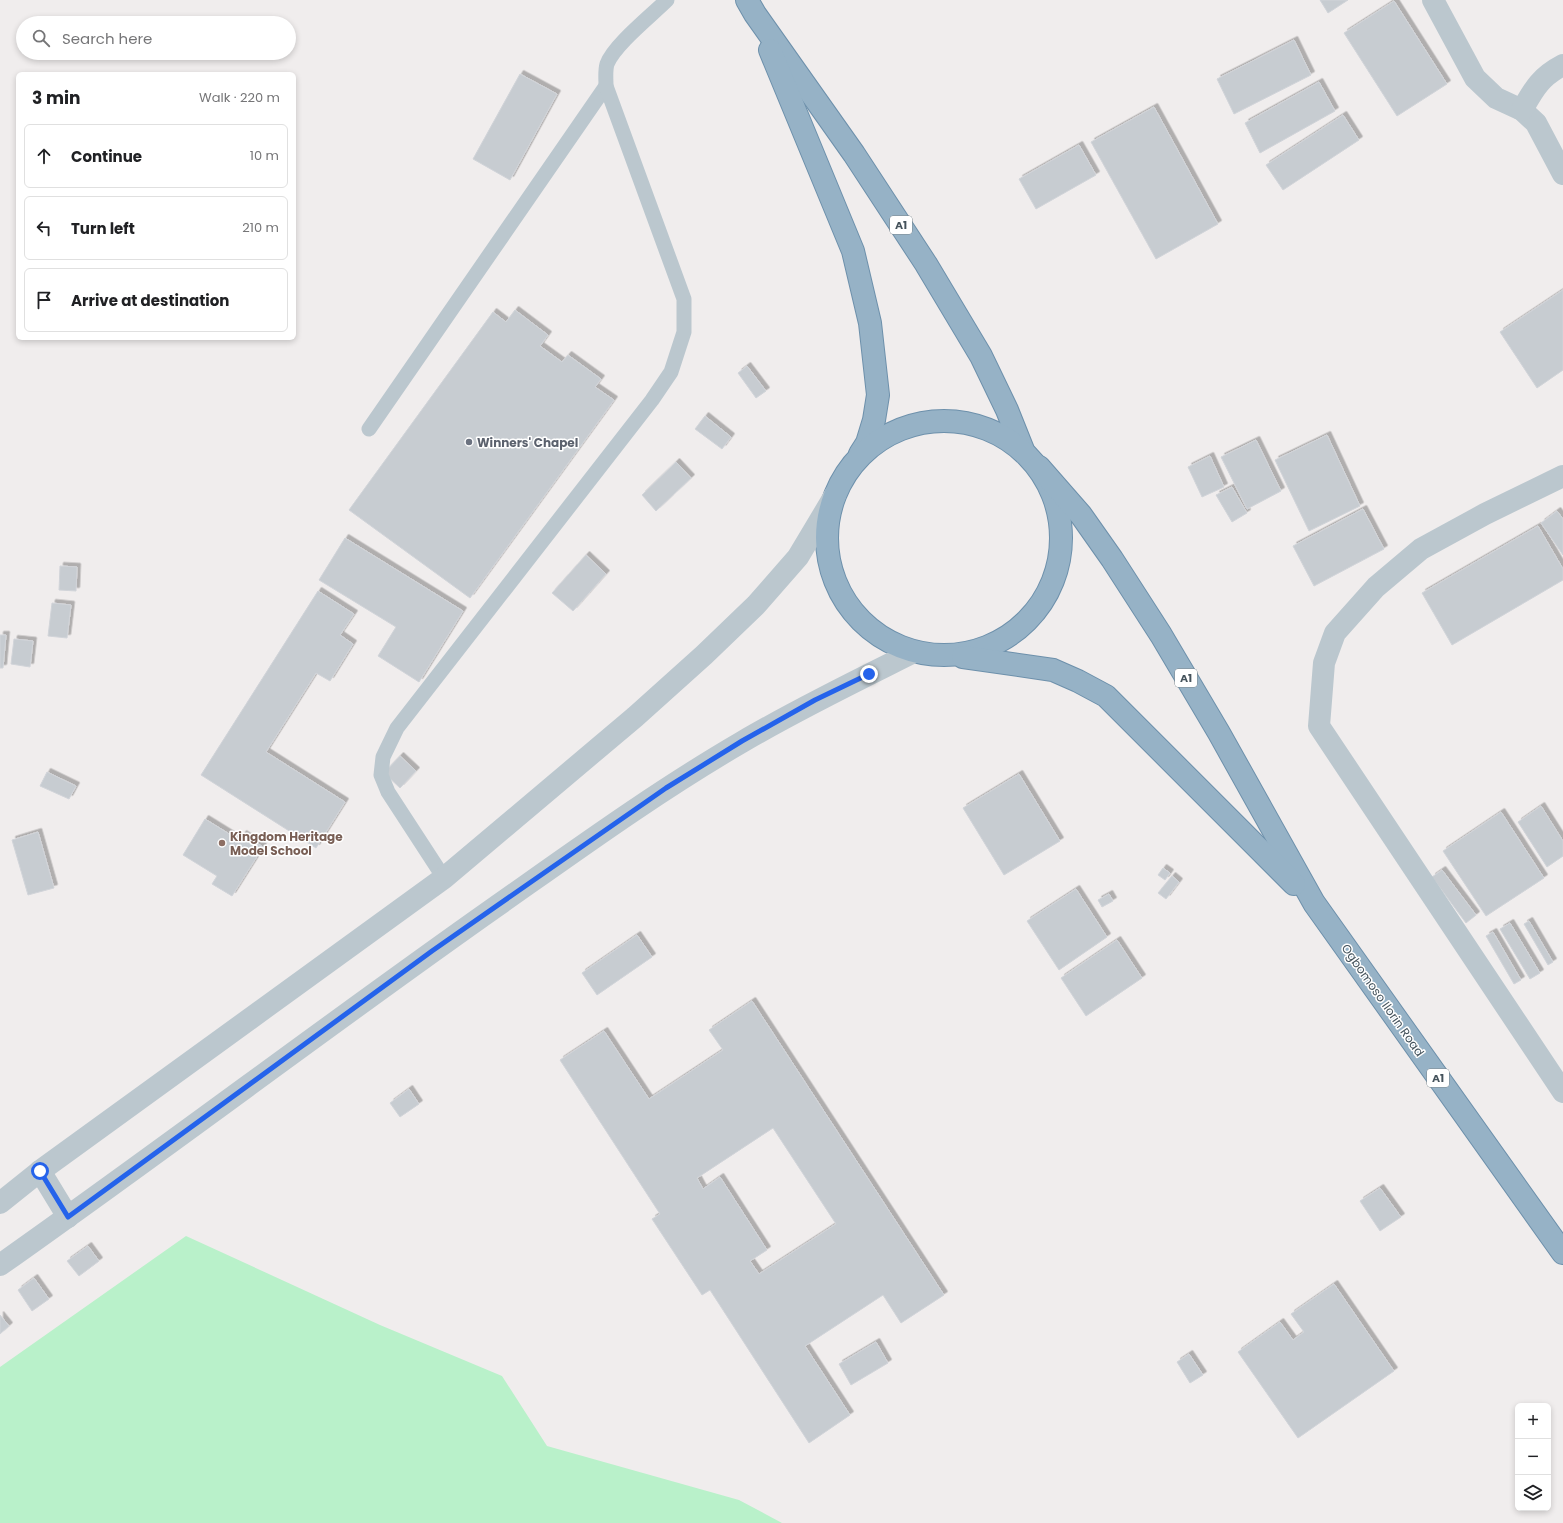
<!DOCTYPE html>
<html lang="en">
<head>
<meta charset="utf-8">
<style>
  :root { --surface:#fff; --page:#f6f6f6; --text:#202124; --muted:#757577; --line:#e0e0e0 }
  body { margin:0; font-family:Poppins,sans-serif; background:var(--page); color:var(--text) }
  .controls { position:absolute; right:12px; bottom:12px; display:grid; overflow:hidden; border-radius:6px; box-shadow:0 2px 6px #0003 }
  .controls button { width:36px; height:36px; display:grid; place-items:center; padding:0; border:0; border-bottom:1px solid var(--line); background:var(--surface); color:var(--text); font:20px sans-serif }
  .stop { position:absolute; width:12px; height:12px; margin:-9px; border:3px solid #2563eb; border-radius:50%; background:#fff }
  .stop.end { background:#2563eb; border-color:#fff; box-shadow:0 1px 4px #0008 }
  .list { margin:0; padding:0; list-style:none }
  h2 { display:flex; justify-content:space-between; align-items:center; height:52px; margin:0; padding:0 16px; font-size:17px }
  h2 small { font-size:13px; font-weight:400; color:var(--muted) }
  .list li { display:grid; grid-template-columns:26px 1fr auto; gap:12px; align-items:center; box-sizing:border-box; height:64px; margin:0 8px 8px; padding:0 8px; border:1px solid var(--line); border-radius:6px }
  .list b { display:block; font-size:15px; white-space:nowrap }
  .list em { font-size:13px; font-style:normal; color:var(--muted) }
  .icon { flex:none; width:22px; height:22px; fill:none; stroke:currentColor; stroke-width:2; stroke-linecap:round; stroke-linejoin:round }
  .map { position:relative; flex:none; width:1563px; height:1523px; overflow:hidden }
  .search { position:absolute; background:var(--surface); box-shadow:0 2px 6px #0003; left:16px; top:16px; width:280px; height:44px; display:flex; align-items:center; gap:10px; box-sizing:border-box; padding:0 14px; border-radius:22px; color:var(--muted); font-size:15px }
  .panel { position:absolute; background:var(--surface); box-shadow:0 2px 6px #0003; left:16px; top:72px; width:280px; height:268px; border-radius:6px }
  .map>svg:first-child { display:block }
</style>
</head>
<body>
<div class="map">
<svg width="1563" height="1523" viewBox="0 0 1563 1523">
  <defs>
    <filter id="shadow"><feDropShadow dx="3.5" dy="-3.5" stdDeviation="0" flood-color="#0004"/></filter>
  </defs>
  <rect width="100%" height="100%" fill="#f0eded"/>
  <polygon fill="#b9f1ca" points="186,1236 380,1325 502,1376 547,1446 739,1500 782,1523 0,1523 0,1367"/>
  <g fill="#c7ccd1" stroke="#d1d4d9" fill-rule="evenodd" filter="url(#shadow)">
    <polygon points="1320,0 1348,0 1328,13"/>
    <polygon points="1394,1 1447,84 1397,116 1344,33"/>
    <polygon points="1294,40 1311,75 1234,114 1217,79"/>
    <polygon points="520,74 557,94 510,180 473,159"/>
    <polygon points="1319,82 1335,111 1260,153 1245,123"/>
    <polygon points="1154,107 1218,224 1156,259 1091,142"/>
    <polygon points="1343,115 1359,140 1283,190 1266,165"/>
    <polygon points="1079,145 1096,175 1036,209 1019,179"/>
    <polygon points="1563,290 1563,370 1537,388 1500,332"/>
    <polygon points="515,310 548,335 540,346 562,362 568,355 601,379 595,387 614,400 470,598 349,510 493,312 506,322"/>
    <polygon points="747,366 766,391 756,398 738,373"/>
    <polygon points="705,416 731,437 722,449 695,429"/>
    <polygon points="1327,435 1360,506 1309,531 1275,460"/>
    <polygon points="1256,440 1281,491 1247,509 1221,457"/>
    <polygon points="1210,456 1224,487 1202,497 1188,467"/>
    <polygon points="676,462 691,478 656,511 642,495"/>
    <polygon points="1232,487 1247,513 1232,522 1216,495"/>
    <polygon points="1363,509 1384,549 1314,586 1293,546"/>
    <polygon points="1557,511 1563,519 1563,555 1541,523"/>
    <polygon points="1538,526 1563,569 1563,580 1452,645 1422,593"/>
    <polygon points="345,538 463,611 419,682 378,656 396,627 319,580"/>
    <polygon points="586,555 606,574 573,611 552,593"/>
    <polygon points="60,566 77,567 76,591 59,590"/>
    <polygon points="318,591 354,614 340,635 353,644 330,681 316,673 266,752 345,802 316,848 201,775"/>
    <polygon points="52,603 71,605 67,638 48,636"/>
    <polygon points="0,635 6,635 3,668 0,668"/>
    <polygon points="14,639 33,641 30,667 11,664"/>
    <polygon points="400,756 416,771 400,788 384,773"/>
    <polygon points="47,772 76,786 69,799 40,786"/>
    <polygon points="1019,774 1060,841 1004,875 963,808"/>
    <polygon points="1541,806 1563,841 1563,856 1547,867 1518,822"/>
    <polygon points="1501,812 1544,878 1486,916 1443,851"/>
    <polygon points="205,819 239,840 243,834 263,847 232,896 212,884 217,876 183,855"/>
    <polygon points="38,832 54,888 28,895 12,840"/>
    <polygon points="1163,868 1170,873 1165,880 1158,875"/>
    <polygon points="1442,870 1476,915 1466,923 1432,877"/>
    <polygon points="1172,876 1179,882 1166,899 1158,893"/>
    <polygon points="1076,889 1107,937 1059,970 1027,921"/>
    <polygon points="1109,894 1113,901 1102,907 1098,900"/>
    <polygon points="1529,921 1553,962 1548,965 1524,924"/>
    <polygon points="1510,923 1540,973 1530,979 1500,929"/>
    <polygon points="1493,932 1521,980 1514,984 1486,936"/>
    <polygon points="637,935 652,957 597,995 582,973"/>
    <polygon points="1117,940 1142,978 1086,1016 1061,978"/>
    <path d="M752,1001L944,1295L901,1323L883,1295L805,1346L850,1415L809,1443L710,1290L702,1295L652,1219L660,1214L560,1060L604,1031L649,1099L723,1050L709,1030ZM773,1128L836,1224L759,1274L750,1261L767,1250L720,1177L703,1189L697,1178Z"/>
    <polygon points="409,1089 419,1104 400,1117 390,1103"/>
    <polygon points="1380,1188 1401,1217 1380,1231 1360,1201"/>
    <polygon points="88,1246 99,1261 79,1276 67,1261"/>
    <polygon points="34,1278 49,1299 32,1311 18,1290"/>
    <polygon points="1334,1284 1394,1371 1298,1438 1238,1352 1280,1322 1293,1340 1304,1332 1291,1314"/>
    <polygon points="0,1315 9,1326 0,1334"/>
    <polygon points="876,1342 888,1363 851,1385 839,1364"/>
    <polygon points="1189,1354 1203,1375 1190,1383 1177,1362"/>
  </g>
  <g fill="none" stroke-linecap="round" stroke-linejoin="round">
    <defs>
      <g id="trunk">
        <polyline points="747,0 755,14 854,154 926,264 981,356 1007,410 1023,450"/>
        <polyline points="770,50 853,251 870,323 878,395 874,420 867,443 860,454"/>
        <circle cx="944" cy="538" r="117"/>
        <polyline points="1039,467 1081,515 1112,559 1161,635 1219,733 1314,903 1563,1253"/>
        <polyline points="963,657 1053,670 1078,681 1106,696 1294,884"/>
      </g>
    </defs>
    <use href="#trunk" stroke="#6d90ab" stroke-width="24"/>
    <g stroke="#bbc7ce" stroke-width="15">
      <polyline points="369,429 606,86"/>
      <path d="M444,878L388,792L381,775L383,757L397,728L652,400L671,372L684,332V299L606,86C606,78 605,71 607,64C614,45 652,15 667,0"/>
    </g>
    <g stroke="#bbc7ce" stroke-width="22">
      <polyline points="1433,0 1475,78 1496,98 1522,110 1536,123 1563,174"/>
      <path d="M1522,110C1534,89 1540,77 1563,65"/>
      <polyline points="1563,476 1485,514 1421,549 1376,587 1335,633 1324,663 1319,726 1563,1092"/>
      <polyline points="40,1171 68,1217"/>
    </g>
    <g stroke="#bbc7ce" stroke-width="22">
      <polyline points="0,1203 40,1171 444,878 635,717 704,655 756,605 798,557 835,495"/>
      <path d="M0,1265C166,1148 328,1025 494,908C575,851 656,792 742,742C798,709 856,681 914,652"/>
    </g>
    <use href="#trunk" stroke="#96b2c6" stroke-width="22"/>
  </g>
  <g fill="none" stroke-linecap="round" stroke-linejoin="round">
    <polyline stroke="#2563eb" stroke-width="5" points="40,1171 68,1217 432,951 666,788 742,741 815,700 869,674"/>
  </g>
  <circle fill="#6b7280" stroke="#fff" stroke-width="1.5" cx="469" cy="442" r="4"/>
  <circle fill="#8d6e63" stroke="#fff" stroke-width="1.5" cx="222" cy="843" r="4"/>
  <g text-anchor="middle" dominant-baseline="central" stroke-width="3" stroke-linejoin="round" paint-order="stroke">
    <g fill="#fff" stroke="#7d878d" stroke-width="1">
      <rect x="890" y="216" width="22" height="18" rx="3"/>
      <rect x="1175" y="669" width="22" height="18" rx="3"/>
      <rect x="1427" y="1069" width="22" height="18" rx="3"/>
    </g>
    <g font-size="11" font-weight="bold" fill="#45535c">
      <text x="901" y="225">A1</text>
      <text x="1186" y="678">A1</text>
      <text x="1438" y="1078">A1</text>
    </g>
    <g font-size="12" font-weight="bold" fill="#5b616d" stroke="#fff" text-anchor="start">
      <text x="477" y="442">Winners' Chapel</text>
    </g>
    <g font-size="12" font-weight="bold" fill="#785e54" stroke="#fff" text-anchor="start">
      <text x="230" y="836">Kingdom Heritage<tspan x="230" dy="14">Model School</tspan></text>
    </g>
    <g font-size="12" fill="#45535c" stroke="#fff">
      <text transform="translate(1383 1000) rotate(55)">Ogbomoso Ilorin Road</text>
    </g>
  </g>
</svg>
<div class="controls">
<button>+</button>
<button>−</button>
<button><svg class="icon" aria-label="layers" viewBox="0 0 24 24"><path d="M12 4l9 5-9 5-9-5zM3 14l9 5 9-5"/></svg></button>
</div>
<div class="stop" style="left:40px;top:1171px"></div>
<div class="stop end" style="left:869px;top:674px"></div>
<div class="search"><svg class="icon" aria-label="search" viewBox="0 0 24 24"><circle cx="10" cy="10" r="6"/><path d="M15 15l6 6"/></svg>Search here</div>
<section class="panel">
<h2>3 min<small>Walk · 220 m</small></h2>
<ul class="list">
<li><svg class="icon" aria-label="ahead" viewBox="0 0 24 24"><path d="M12 20V5M6 11l6-6 6 6"/></svg><div><b>Continue</b></div><em>10 m</em></li>
<li><svg class="icon" aria-label="left" viewBox="0 0 24 24"><path d="M17 20v-9H6M10 6l-5 5 5 5"/></svg><div><b>Turn left</b></div><em>210 m</em></li>
<li><svg class="icon" aria-label="arrive" viewBox="0 0 24 24"><path d="M6 21V4h12l-3 4 3 4H6"/></svg><div><b>Arrive at destination</b></div></li>
</ul>
</section>
</div>
</body>
</html>
